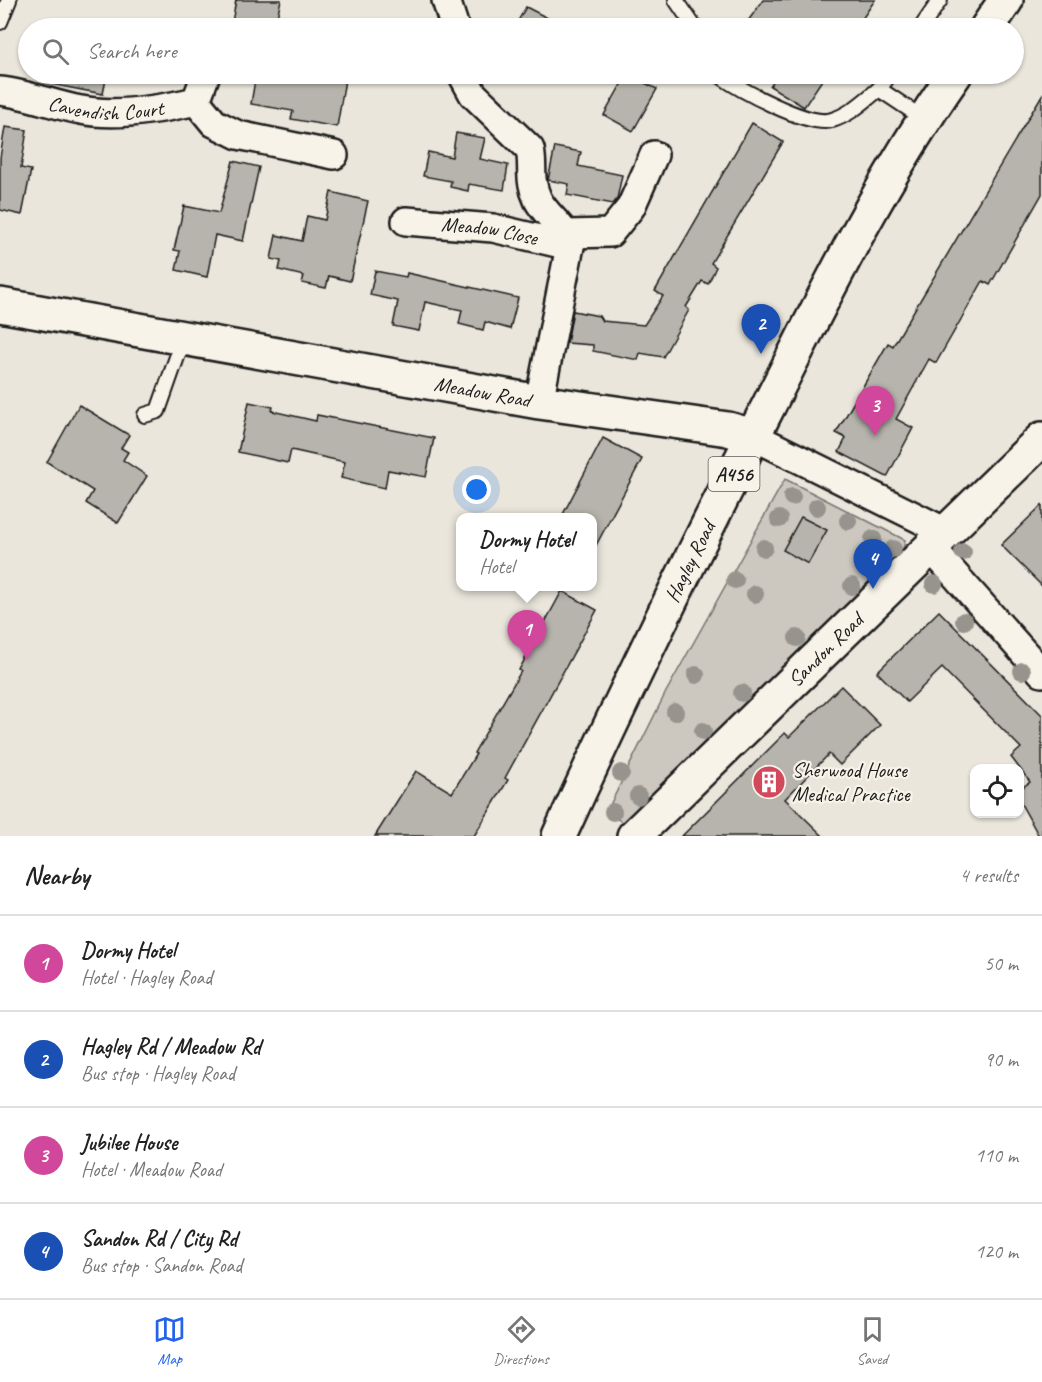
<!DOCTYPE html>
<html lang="en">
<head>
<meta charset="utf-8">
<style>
  :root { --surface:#fff; --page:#f2f2f2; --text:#222; --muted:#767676; --line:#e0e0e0; --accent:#2563eb }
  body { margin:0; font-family:Caveat,sans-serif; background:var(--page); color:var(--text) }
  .controls { position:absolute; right:18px; bottom:18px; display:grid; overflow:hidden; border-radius:12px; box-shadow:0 2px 4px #0004 }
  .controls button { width:54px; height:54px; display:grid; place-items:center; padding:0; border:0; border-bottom:2px solid var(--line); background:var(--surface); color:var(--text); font:30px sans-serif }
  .you { position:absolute; left:477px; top:490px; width:21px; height:21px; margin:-15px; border:4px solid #fff; border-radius:50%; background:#1a73e8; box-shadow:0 0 0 9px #1a73e833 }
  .badge { display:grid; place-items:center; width:39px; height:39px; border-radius:50%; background:var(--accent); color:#fff; font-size:20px; font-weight:700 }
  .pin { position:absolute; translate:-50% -50px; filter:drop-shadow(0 2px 3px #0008) }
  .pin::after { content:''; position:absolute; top:32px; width:21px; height:18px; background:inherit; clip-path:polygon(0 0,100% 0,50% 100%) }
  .popup { position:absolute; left:456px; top:513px; width:141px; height:78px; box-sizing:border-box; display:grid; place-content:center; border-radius:12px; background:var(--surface); filter:drop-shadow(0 2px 4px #0005); font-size:20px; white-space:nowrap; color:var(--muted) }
  .popup b { font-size:22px; color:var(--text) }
  .popup::after { content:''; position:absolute; left:50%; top:100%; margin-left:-12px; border:12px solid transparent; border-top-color:var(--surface) }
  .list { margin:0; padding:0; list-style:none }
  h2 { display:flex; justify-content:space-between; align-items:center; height:78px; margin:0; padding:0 24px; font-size:26px }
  h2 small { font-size:20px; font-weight:400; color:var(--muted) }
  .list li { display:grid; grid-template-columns:39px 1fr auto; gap:18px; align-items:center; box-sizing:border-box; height:96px; padding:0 24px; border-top:2px solid var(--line) }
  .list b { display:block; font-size:22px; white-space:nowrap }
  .list p { margin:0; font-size:20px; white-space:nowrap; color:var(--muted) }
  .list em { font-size:20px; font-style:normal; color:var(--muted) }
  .icon { flex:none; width:33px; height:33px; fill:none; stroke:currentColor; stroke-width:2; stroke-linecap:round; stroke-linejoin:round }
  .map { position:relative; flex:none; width:1042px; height:836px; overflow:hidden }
  .search { position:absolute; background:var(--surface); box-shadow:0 2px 4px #0004; left:18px; right:18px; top:18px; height:66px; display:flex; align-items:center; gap:15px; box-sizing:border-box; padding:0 21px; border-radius:33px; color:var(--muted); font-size:22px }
  .sheet { height:462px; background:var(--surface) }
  nav { display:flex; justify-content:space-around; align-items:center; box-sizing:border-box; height:84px; border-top:2px solid var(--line); background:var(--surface); font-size:16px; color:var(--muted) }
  nav a { display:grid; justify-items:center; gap:3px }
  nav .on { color:var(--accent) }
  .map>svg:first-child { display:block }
</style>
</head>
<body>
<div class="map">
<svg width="1042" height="836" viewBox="0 0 1042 836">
  <rect width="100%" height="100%" fill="#eae6dc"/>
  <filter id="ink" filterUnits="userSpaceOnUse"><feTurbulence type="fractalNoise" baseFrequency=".0167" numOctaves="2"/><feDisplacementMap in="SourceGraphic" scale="12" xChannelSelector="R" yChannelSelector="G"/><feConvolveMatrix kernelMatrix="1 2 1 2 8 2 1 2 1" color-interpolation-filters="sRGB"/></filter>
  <g filter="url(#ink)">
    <polygon fill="#ccc8c0" stroke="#74726e" stroke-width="1.5" points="785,479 905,540 903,551 623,823 607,811 666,692"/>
    <g fill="#b6b4ac" stroke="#1c1c1c" stroke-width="1.5">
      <polygon points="236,0 281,0 276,22 264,20 262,28 231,28"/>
      <polygon points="763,0 875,0 856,28 743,28"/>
      <polygon points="526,7 567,28 514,28"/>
      <polygon points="46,74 107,74 103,94 45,83"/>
      <polygon points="256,74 346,74 337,127 291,119 293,111 251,104"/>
      <polygon points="627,74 657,89 633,131 604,115"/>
      <polygon points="778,74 826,74 804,107 770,86"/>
      <polygon points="1042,95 1042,194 990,285 983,281 936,363 929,359 896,419 913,428 887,477 839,452 846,438 836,433 888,343 893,346"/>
      <polygon points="752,123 783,142 711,263 716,267 708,284 702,281 686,307 689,310 663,357 640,353 638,360 593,351 593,345 567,343 573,311 599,316 602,321 644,325 663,296 655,291"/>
      <polygon points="5,127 27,130 21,168 31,170 22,215 0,210 0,158"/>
      <polygon points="456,133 485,138 480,159 508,165 504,190 469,184 468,191 450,187 451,181 423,176 428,152 452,157"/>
      <polygon points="555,147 581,152 578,166 622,175 617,199 613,204 567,195 569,184 548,180"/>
      <polygon points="233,161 259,167 243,241 215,235 207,277 176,270 180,251 174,250 184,206 219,213"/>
      <polygon points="331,192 368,201 350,281 329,276 326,288 302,283 304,276 279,270 281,261 271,259 276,235 302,241 307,216 325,220"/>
      <polygon points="375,271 406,277 407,273 518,298 510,329 485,322 483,330 459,324 462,310 425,302 419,331 393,326 398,301 370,295"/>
      <polygon points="249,402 273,407 272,411 316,421 317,415 434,438 426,477 388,470 385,488 341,478 345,462 291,450 288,463 238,452"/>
      <polygon points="79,405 129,435 121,448 128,452 123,460 147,476 118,523 86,503 93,491 47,462"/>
      <polygon points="603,438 642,459 593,551 593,518 561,518"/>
      <polygon points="1042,505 1042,586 1001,545"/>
      <polygon points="801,517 827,530 808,564 783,550"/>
      <polygon points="562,591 597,610 505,778 508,780 474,836 375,836 416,771 452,793 476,754 474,753 521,671 519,670"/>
      <polygon points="939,611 1042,715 1042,836 1039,836 1020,802 1020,789 1030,782 1011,757 1021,748 942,668 907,702 877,672"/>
      <polygon points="841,686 880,725 840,765 829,754 785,799 823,836 682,836 785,733 789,737"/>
    </g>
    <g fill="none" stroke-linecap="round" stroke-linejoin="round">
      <defs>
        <g id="lane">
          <polyline points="676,0 695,28"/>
          <polyline points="0,22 9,0"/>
          <polyline points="921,28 940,0"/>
          <path d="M718,74C737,88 809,128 832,120C850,115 865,100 879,89"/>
          <polyline points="890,74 879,89 924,119"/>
          <polyline points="145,415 158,411 184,337"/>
        </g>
        <g id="street">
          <polyline points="446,0 455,28"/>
          <path d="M462,74L473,94L530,149C534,168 528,179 538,200C547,217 565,226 570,246L539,402"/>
          <path id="s1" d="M0,91C28,94 53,105 81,110C115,117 162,109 196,101L206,74"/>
          <polyline points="196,101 214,123 238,135 334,155"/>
          <path id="s2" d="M406,221L493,228L570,246"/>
          <polyline points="567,234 610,233 631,207 654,155"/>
          <polyline points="753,436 946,532"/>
          <polyline points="931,548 1042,673"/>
        </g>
        <g id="secondary">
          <path id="s3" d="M0,305L539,402L728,429L753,436"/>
          <path id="s4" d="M634,836L1042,439"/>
        </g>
        <g id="highway">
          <polyline points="987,28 1006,0"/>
          <path id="s5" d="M559,836C625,691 696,547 769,405C826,292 883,177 955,74"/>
        </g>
      </defs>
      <use href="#lane" stroke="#1c1c1c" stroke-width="18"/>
      <use href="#street" stroke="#1c1c1c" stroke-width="32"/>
      <use href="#secondary" stroke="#1c1c1c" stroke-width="38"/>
      <use href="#highway" stroke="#1c1c1c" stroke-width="38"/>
      <use href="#lane" stroke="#f7f3e8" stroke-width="14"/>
      <use href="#street" stroke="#f7f3e8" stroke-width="27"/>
      <use href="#secondary" stroke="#f7f3e8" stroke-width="33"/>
      <use href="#highway" stroke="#f7f3e8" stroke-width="33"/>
    </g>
    <g fill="#96948d">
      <circle cx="792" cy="497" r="9"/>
      <circle cx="817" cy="507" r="9"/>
      <circle cx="779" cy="519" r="9"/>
      <circle cx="848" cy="521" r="9"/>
      <circle cx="873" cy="539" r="9"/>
      <circle cx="764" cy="548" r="9"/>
      <circle cx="893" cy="549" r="9"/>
      <circle cx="963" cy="552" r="9"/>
      <circle cx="735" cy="580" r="9"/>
      <circle cx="934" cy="584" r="9"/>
      <circle cx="852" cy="586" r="9"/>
      <circle cx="755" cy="594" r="9"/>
      <circle cx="964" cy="621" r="9"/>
      <circle cx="797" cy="638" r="9"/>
      <circle cx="1022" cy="671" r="9"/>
      <circle cx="696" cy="675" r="9"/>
      <circle cx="742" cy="693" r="9"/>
      <circle cx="675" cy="712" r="9"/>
      <circle cx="703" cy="731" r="9"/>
      <circle cx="621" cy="773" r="9"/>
      <circle cx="638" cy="796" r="9"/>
      <circle cx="613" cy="812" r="9"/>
    </g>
  </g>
  <defs>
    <symbol id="building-disc" viewBox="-11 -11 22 22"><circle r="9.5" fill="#d1495b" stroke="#f7f3e8"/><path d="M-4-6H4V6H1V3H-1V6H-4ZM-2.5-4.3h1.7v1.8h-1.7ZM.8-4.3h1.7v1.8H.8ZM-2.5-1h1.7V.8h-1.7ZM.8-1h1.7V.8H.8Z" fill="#fff"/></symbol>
  </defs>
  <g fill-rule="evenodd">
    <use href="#building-disc" x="750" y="763" width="38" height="38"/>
  </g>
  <g text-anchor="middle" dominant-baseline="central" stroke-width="4.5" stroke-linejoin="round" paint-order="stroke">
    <rect fill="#f7f3e8" stroke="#5e5c59" stroke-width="1.5" x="708.5" y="457" width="51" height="34" rx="4.5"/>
    <g font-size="20" font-weight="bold" fill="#1c1c1c">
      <text x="734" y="474">A456</text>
    </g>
    <g font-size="21" fill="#1c1c1c" stroke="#f7f3e8">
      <text stroke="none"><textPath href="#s1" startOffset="108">Cavendish Court</textPath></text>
      <text stroke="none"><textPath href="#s2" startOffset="84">Meadow Close</textPath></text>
      <text stroke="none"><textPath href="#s3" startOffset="490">Meadow Road</textPath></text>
      <text stroke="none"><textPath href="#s5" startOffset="304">Hagley Road</textPath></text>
      <text stroke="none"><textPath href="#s4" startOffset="267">Sandon Road</textPath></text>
    </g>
    <g font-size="21" fill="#1c1c1c" stroke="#f7f3e8" text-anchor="start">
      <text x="792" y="770">Sherwood House<tspan x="792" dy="24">Medical Practice</tspan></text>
    </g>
  </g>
</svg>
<div class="controls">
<button><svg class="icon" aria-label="locate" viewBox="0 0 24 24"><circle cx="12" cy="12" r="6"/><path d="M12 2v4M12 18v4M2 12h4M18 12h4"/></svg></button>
</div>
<div class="you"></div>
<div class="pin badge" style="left:527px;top:660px;background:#d1479c">1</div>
<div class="popup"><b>Dormy Hotel</b>Hotel</div>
<div class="pin badge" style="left:761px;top:354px;background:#1a4fb4">2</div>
<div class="pin badge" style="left:875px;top:436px;background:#d1479c">3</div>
<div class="pin badge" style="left:873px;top:589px;background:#1a4fb4">4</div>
<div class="search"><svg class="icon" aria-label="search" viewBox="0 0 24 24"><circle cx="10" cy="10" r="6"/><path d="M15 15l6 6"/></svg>Search here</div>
</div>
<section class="sheet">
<h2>Nearby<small>4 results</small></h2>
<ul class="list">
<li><span class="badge" style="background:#d1479c">1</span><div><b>Dormy Hotel</b><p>Hotel · Hagley Road</p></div><em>50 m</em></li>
<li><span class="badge" style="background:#1a4fb4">2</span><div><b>Hagley Rd / Meadow Rd</b><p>Bus stop · Hagley Road</p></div><em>90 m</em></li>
<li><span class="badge" style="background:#d1479c">3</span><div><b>Jubilee House</b><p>Hotel · Meadow Road</p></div><em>110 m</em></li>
<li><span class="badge" style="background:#1a4fb4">4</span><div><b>Sandon Rd / City Rd</b><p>Bus stop · Sandon Road</p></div><em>120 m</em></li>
</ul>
</section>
<nav>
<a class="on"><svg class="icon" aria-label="map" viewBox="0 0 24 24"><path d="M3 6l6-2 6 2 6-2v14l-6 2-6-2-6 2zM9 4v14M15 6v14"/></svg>Map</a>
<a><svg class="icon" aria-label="directions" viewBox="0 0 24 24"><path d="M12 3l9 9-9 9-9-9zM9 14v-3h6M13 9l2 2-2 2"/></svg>Directions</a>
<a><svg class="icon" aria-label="saved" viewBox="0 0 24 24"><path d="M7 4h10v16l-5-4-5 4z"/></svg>Saved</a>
</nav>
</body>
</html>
